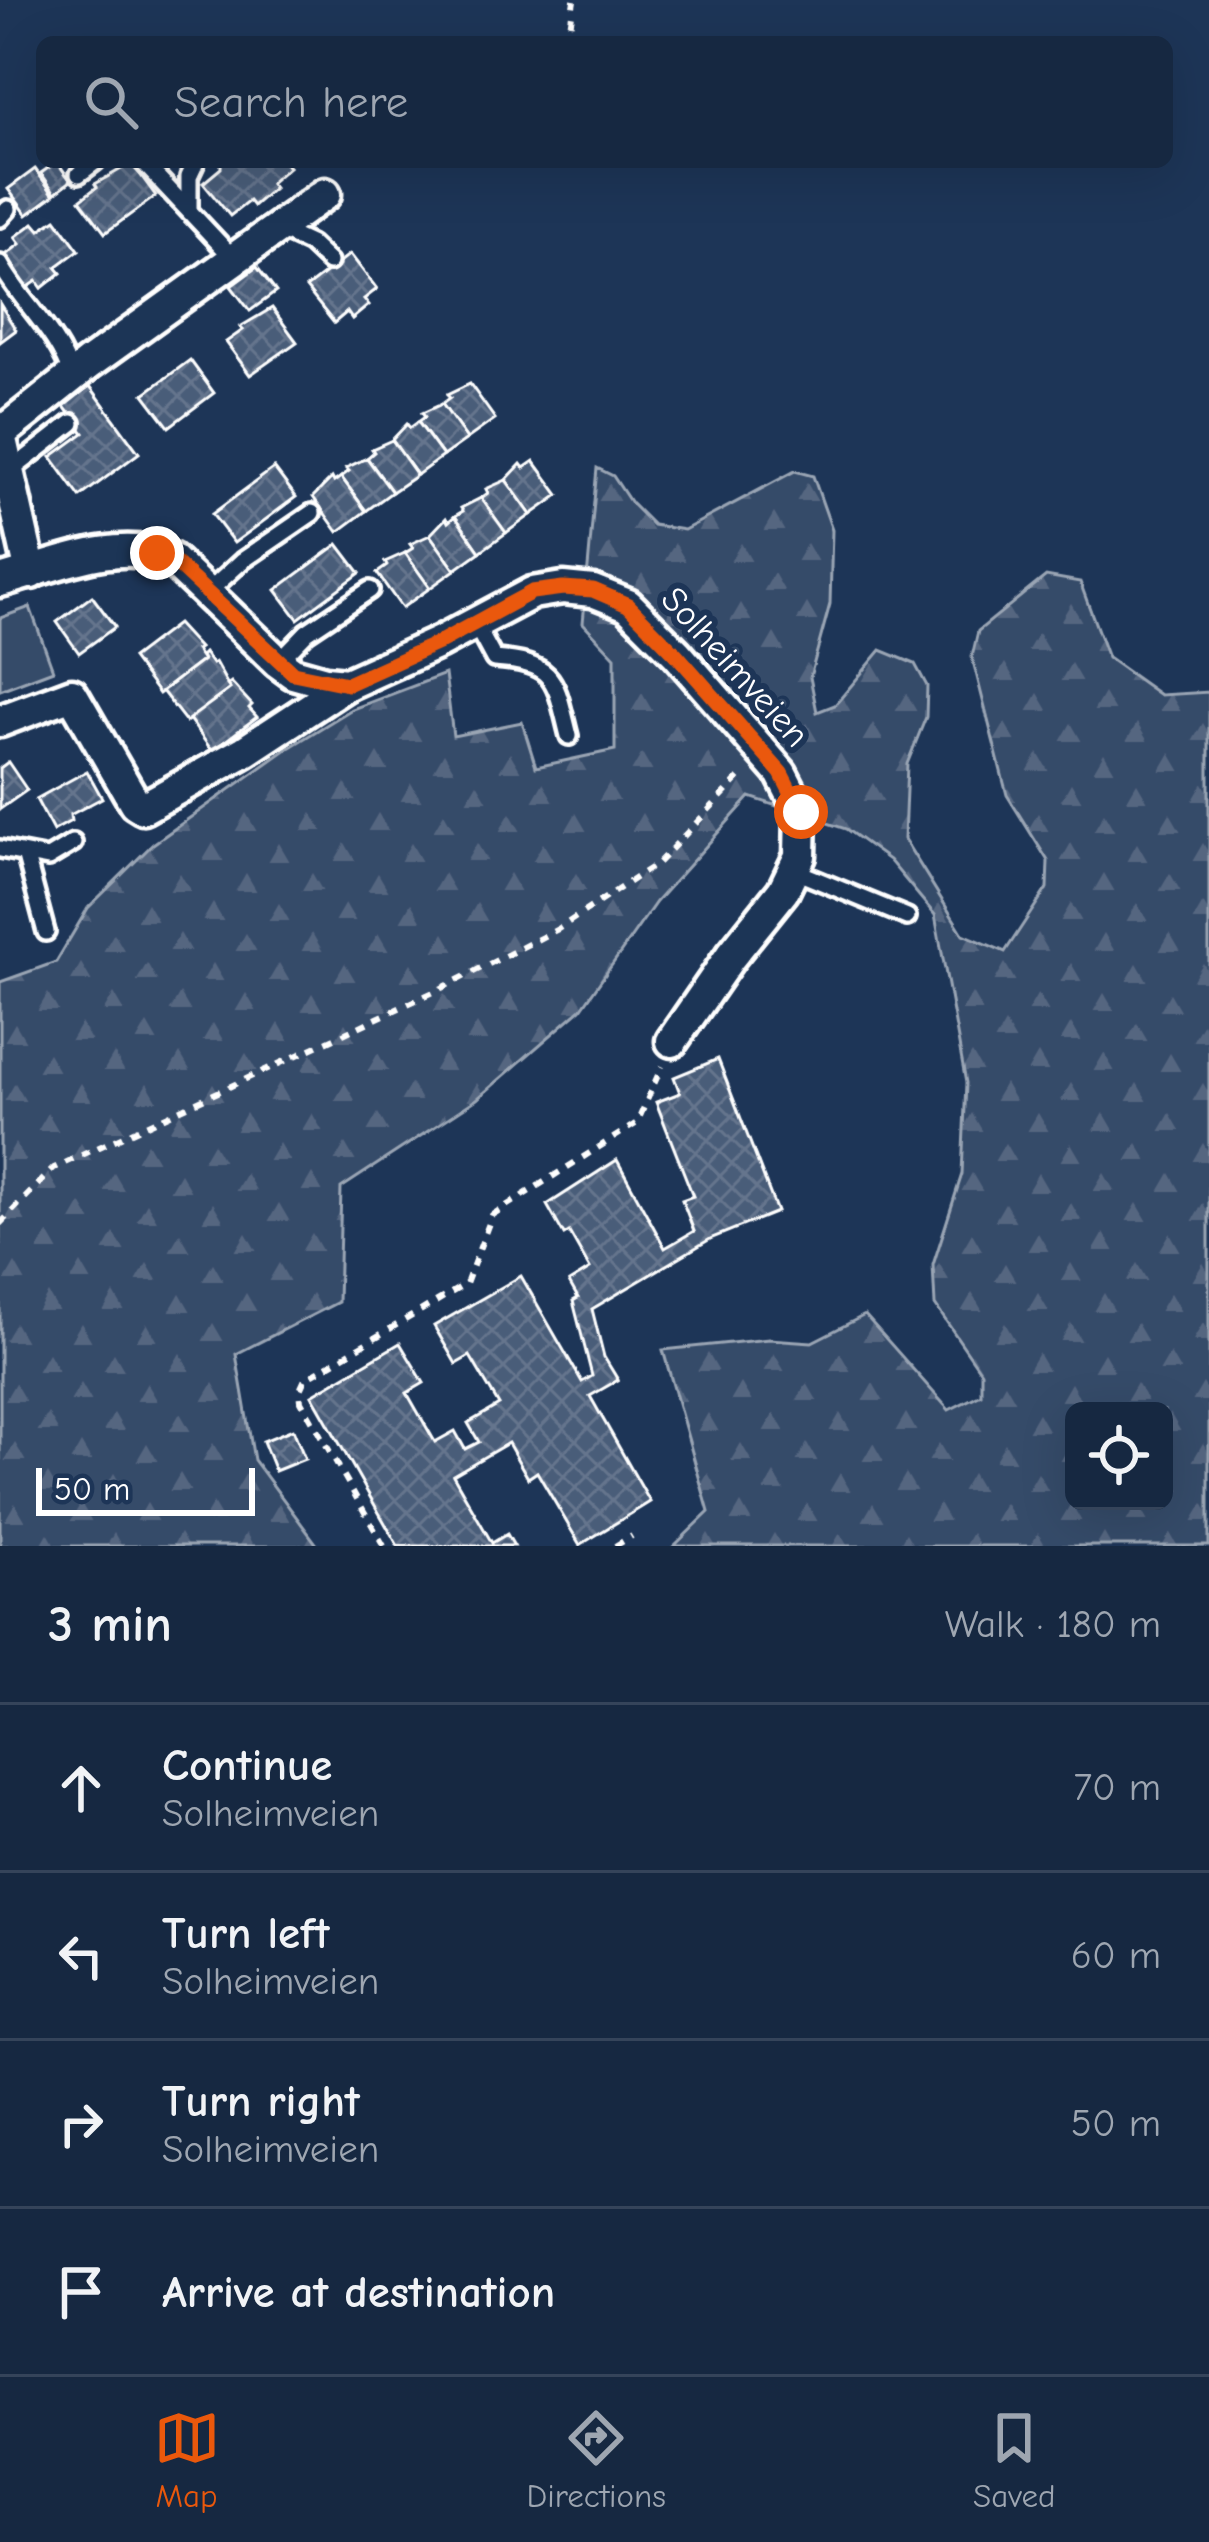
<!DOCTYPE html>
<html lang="en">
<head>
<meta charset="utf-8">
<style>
  :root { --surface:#162841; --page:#1f3048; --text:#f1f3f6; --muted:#9ea6b1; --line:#35445a; --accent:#ea580c }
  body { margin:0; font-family:"Comic Neue",sans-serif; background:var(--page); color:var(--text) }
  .controls { position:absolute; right:36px; bottom:36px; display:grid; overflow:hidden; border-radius:18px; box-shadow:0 12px 48px #0002 }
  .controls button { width:108px; height:108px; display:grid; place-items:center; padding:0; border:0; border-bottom:3px solid var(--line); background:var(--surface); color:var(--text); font:60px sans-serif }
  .scale { position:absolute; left:36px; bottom:30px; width:219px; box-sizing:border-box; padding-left:12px; border:6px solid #fff; border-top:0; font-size:33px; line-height:42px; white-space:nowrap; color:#fff; -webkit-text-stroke:9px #1d3557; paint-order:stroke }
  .stop { position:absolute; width:36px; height:36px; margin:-27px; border:9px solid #ea580c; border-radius:50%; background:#fff }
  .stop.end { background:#ea580c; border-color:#fff; box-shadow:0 3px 12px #0008 }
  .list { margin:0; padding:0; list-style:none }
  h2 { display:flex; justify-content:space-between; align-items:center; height:156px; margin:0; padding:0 48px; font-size:51px }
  h2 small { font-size:39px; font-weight:400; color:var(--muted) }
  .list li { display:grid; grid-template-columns:78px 1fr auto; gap:36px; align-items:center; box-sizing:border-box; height:168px; padding:0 48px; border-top:3px solid var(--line) }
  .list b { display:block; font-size:45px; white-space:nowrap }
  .list p { margin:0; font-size:39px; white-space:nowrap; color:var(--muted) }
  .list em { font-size:39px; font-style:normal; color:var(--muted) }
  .icon { flex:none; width:66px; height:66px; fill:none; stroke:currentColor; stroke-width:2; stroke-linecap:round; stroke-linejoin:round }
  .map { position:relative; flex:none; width:1209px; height:1546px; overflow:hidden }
  .search { position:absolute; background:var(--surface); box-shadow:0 12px 48px #0002; left:36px; right:36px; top:36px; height:132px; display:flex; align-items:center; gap:30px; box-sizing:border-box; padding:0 42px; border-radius:18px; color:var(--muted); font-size:45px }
  .sheet { height:828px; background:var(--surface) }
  nav { display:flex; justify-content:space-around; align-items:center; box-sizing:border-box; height:168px; border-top:3px solid var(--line); background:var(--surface); font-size:33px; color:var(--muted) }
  nav a { display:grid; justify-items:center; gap:6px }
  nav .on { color:var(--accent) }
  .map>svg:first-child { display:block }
</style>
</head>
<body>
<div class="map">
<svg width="1209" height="1546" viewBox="0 0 1209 1546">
  <defs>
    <pattern id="forest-firs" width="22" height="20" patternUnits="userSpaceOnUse" patternTransform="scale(3)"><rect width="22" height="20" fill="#364b69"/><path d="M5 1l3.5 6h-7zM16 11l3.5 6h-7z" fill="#546680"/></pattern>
    <pattern id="building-cross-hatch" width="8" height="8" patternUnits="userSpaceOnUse" patternTransform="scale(3)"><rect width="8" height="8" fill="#4a5d79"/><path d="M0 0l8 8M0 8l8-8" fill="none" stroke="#65758d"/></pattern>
  </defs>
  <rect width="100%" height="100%" fill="#1d3557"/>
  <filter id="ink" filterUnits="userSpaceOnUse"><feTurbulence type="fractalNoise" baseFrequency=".00833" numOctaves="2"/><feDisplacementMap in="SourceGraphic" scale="24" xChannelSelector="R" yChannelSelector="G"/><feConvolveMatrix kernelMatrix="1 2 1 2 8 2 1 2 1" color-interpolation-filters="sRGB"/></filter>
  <g filter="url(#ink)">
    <path fill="url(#forest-firs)" stroke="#9aa5b4" stroke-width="3" fill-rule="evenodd" d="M597,468L613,476L631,503L653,525L684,530L795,471L813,476L832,530L830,604L810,677L817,712L835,705L881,650L915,664L927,686L926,717L907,764L904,839L963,934L1005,952L1047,888L1048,861L1007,795L972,657L978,631L1046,576L1080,582L1108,658L1160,695L1209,692V1546H674L709,1512L663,1350L769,1339L812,1342L865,1315L949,1410L981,1394V1372L935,1305L933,1265L962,1174L966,1083L935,915L889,860L846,829L750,797L656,902L581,1009L477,1099L341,1188L338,1302L236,1354L254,1460L318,1546H0V982L56,962L88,908L153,844L287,749L352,709L445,674L453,736L522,722L536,767L615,750V657L583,623ZM1074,1411H1164V1501H1074Z"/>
    <polygon fill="#364b69" stroke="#9aa5b4" stroke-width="3" points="30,607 53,670 0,690 0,618"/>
    <g fill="url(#building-cross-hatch)" stroke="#fff" stroke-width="3">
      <polygon points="57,162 71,181 55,193 41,173"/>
      <polygon points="221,162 284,162 289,167 270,183 274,188 253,206 249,201 230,216 203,183 221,168"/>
      <polygon points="132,163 156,196 105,233 80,200 97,187 95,184"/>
      <polygon points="35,169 54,195 27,215 8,189"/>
      <polygon points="56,219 79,250 56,267 61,273 42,288 37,281 27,288 3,257 20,244 15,237 34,223 40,230"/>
      <polygon points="350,254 377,289 364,299 369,305 352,319 347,312 334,323 306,288"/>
      <polygon points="257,267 276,292 250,311 231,286"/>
      <polygon points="0,304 16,330 0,342"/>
      <polygon points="272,308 297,342 250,375 226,342 243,330 240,327"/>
      <polygon points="190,360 214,393 169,427 144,394"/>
      <polygon points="470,384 495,419 467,439 442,404 450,398 447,395"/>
      <polygon points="90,386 139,453 80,497 51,457 84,433 63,405"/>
      <polygon points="442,404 467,439 443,456 418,422 425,417 422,413"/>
      <polygon points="418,422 443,456 417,475 392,440 407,424 410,428"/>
      <polygon points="392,440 417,475 392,492 367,458 374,452 372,449"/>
      <polygon points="367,458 392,492 366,511 341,477 349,471 346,468"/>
      <polygon points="534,461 559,495 531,515 506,480 521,464 524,468"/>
      <polygon points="274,468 296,497 234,543 212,514"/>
      <polygon points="341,477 366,511 338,532 313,497 332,478 334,482"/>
      <polygon points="506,480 531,515 506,533 481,498 488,493 486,489"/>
      <polygon points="481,498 506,533 480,552 455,516 463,511 461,508"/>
      <polygon points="455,516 480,552 455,570 430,535 446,518 448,522"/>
      <polygon points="430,535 455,570 430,588 405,553 413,548 410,544"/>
      <polygon points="338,544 360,573 298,619 276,590"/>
      <polygon points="405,553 430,588 402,608 377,573 387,566 385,562"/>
      <polygon points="92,596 115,627 79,653 57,622"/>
      <polygon points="177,624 199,648 196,650 203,660 159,694 132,658"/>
      <polygon points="204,653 212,664 215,662 230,689 186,722 162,691 203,660 201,656"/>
      <polygon points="231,682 252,705 249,708 257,717 212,751 189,719 230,689 227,685"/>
      <polygon points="8,762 27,790 0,809 0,768"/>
      <polygon points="87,771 102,798 70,815 71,821 53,831 36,799"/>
      <polygon points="718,1059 777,1212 712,1238 592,1309 604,1357 618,1380 590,1396 650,1502 580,1545 537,1472 528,1478 508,1443 453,1475 492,1543 507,1534 514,1546 398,1546 312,1395 400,1343 424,1383 407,1393 435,1442 455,1431 465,1449 479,1442 468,1423 499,1405 470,1356 456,1364 434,1326 521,1276 582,1382 592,1376 573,1301 578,1298 569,1282 590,1269 569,1232 564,1235 547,1205 617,1160 665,1248 694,1231 682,1200 693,1196 656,1102 680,1093 674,1077"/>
      <polygon points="293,1429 305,1459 275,1471 263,1441"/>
    </g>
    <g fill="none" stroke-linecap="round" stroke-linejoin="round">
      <defs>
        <g id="lane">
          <polyline points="143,162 235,260"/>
          <polyline points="79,174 95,162"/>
          <polyline points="189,208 189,177 196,162"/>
          <polyline points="0,218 8,209"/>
          <polyline points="278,229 310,244 329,262"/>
          <path d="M0,264C22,304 58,332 72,377"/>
          <polyline points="9,472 72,423"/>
          <polyline points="207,593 242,561 312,513"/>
          <path d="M474,622L494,659C557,663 555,681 569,736"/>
          <polyline points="278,662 307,632 370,590"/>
          <polyline points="0,849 48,858 73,843"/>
          <polyline points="26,857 46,932"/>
          <polyline points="793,870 907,917"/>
        </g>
        <g id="street">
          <polyline points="0,434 88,364 325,194"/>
          <polyline points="0,435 31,573"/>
          <path d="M0,581C53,567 117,536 171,559L278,662L293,673L325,682L347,684L438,643L532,593L563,588L593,591L628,605L677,654L781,773L801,812L800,856L783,891L730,957L672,1041"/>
          <polyline points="0,721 72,694 135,803 143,808 245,751 347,684"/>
        </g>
      </defs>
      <use href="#lane" stroke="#fff" stroke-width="24"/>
      <use href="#street" stroke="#fff" stroke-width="39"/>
      <g stroke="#fff" stroke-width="6" stroke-dasharray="9 9" stroke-linecap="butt">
        <polyline points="568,42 574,0"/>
        <polyline points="0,1224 54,1168 438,990 558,929 658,863 743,774"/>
        <polyline points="384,1546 301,1401 300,1390 305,1379 466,1284 492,1215 637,1123 662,1066"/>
        <polyline points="615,1546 632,1536"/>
      </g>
      <use href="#lane" stroke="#1d3557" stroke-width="15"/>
      <use href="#street" stroke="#1d3557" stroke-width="30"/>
    </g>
  </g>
  <g fill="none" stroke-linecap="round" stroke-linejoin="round" filter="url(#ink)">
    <polyline stroke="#ea580c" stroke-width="15" points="157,553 171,559 293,673 347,684 438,643 532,592 563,588 593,590 628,605 676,654 781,773 801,812"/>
  </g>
  <g text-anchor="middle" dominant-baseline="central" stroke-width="12" stroke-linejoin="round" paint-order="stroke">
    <g font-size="36" fill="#fff" stroke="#1d3557">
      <text transform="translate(735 667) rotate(48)">Solheimveien</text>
    </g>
  </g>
</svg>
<div class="controls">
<button><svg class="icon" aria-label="locate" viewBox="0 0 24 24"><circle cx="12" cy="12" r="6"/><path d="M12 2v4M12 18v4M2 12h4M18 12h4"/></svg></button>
</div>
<div class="scale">50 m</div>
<div class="stop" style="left:801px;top:812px"></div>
<div class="stop end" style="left:157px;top:553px"></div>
<div class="search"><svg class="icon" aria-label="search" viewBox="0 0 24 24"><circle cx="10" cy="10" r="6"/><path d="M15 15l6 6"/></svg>Search here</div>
</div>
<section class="sheet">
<h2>3 min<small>Walk · 180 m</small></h2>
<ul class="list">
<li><svg class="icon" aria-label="ahead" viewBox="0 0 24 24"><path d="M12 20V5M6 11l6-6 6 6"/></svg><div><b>Continue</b><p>Solheimveien</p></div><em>70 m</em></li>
<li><svg class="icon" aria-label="left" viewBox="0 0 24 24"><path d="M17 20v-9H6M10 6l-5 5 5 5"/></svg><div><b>Turn left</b><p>Solheimveien</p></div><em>60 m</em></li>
<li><svg class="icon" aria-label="right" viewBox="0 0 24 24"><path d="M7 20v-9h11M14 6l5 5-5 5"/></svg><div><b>Turn right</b><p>Solheimveien</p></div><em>50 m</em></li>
<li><svg class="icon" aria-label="arrive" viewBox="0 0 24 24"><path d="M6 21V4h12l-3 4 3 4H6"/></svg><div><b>Arrive at destination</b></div></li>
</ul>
</section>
<nav>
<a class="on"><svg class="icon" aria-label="map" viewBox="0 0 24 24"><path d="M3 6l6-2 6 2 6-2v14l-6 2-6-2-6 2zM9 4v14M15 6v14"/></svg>Map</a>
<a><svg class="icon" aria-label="directions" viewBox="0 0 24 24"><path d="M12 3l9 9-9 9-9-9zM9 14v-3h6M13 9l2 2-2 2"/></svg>Directions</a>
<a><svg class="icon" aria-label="saved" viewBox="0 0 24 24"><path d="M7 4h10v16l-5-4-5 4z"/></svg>Saved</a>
</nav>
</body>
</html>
